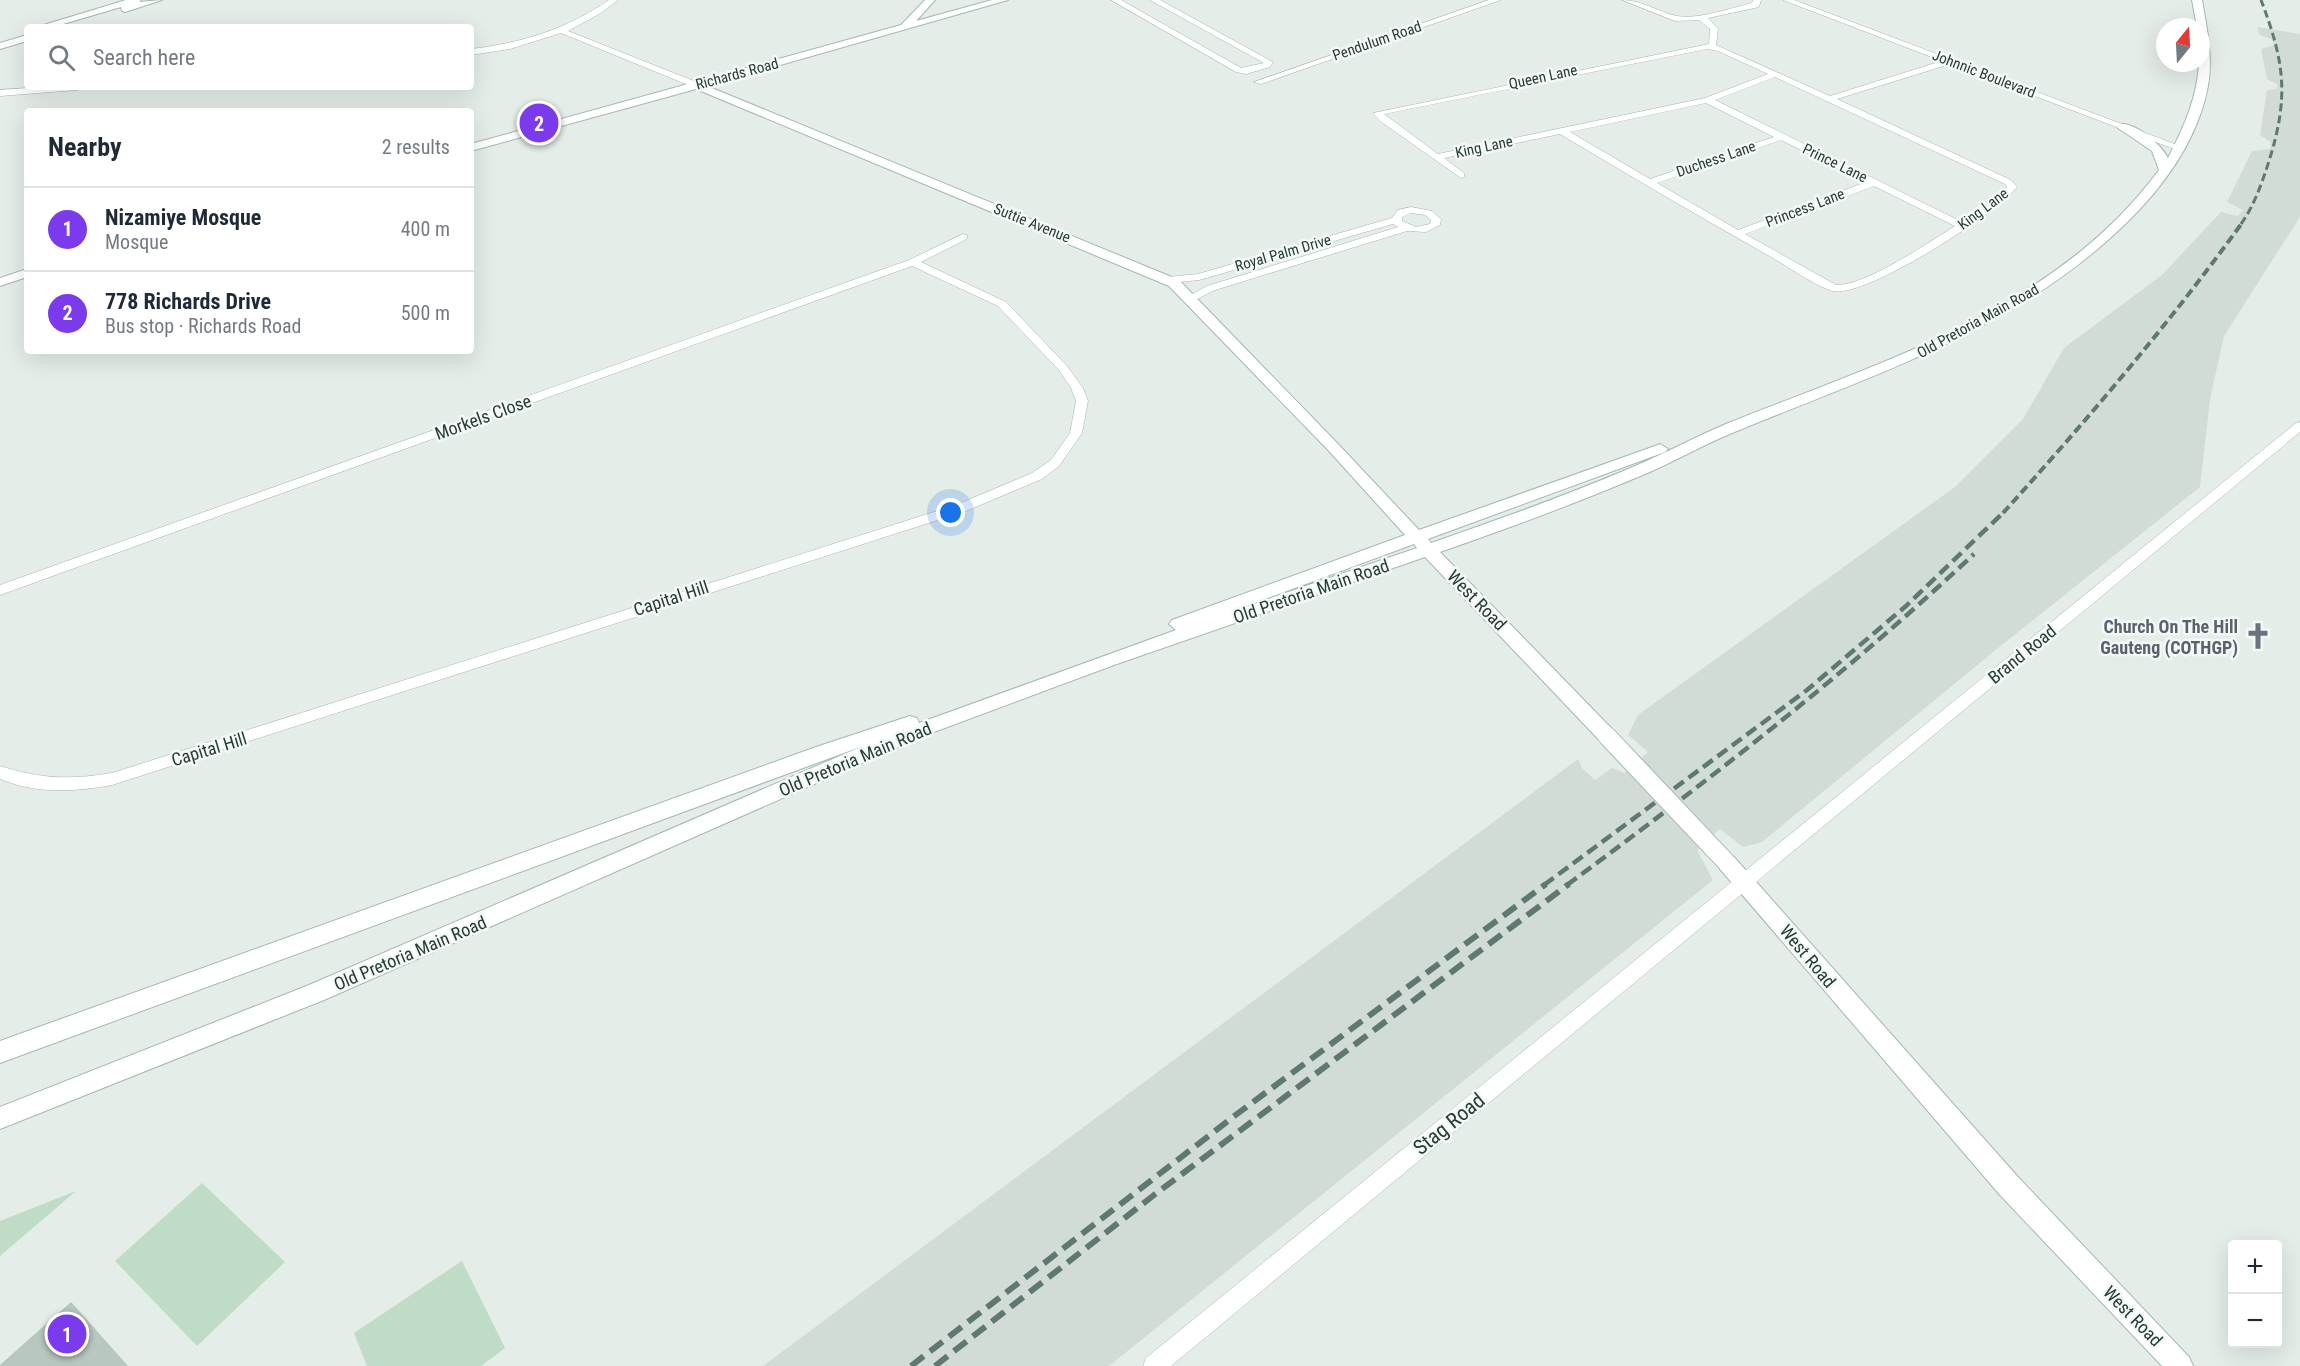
<!DOCTYPE html>
<html lang="en">
<head>
<meta charset="utf-8">
<style>
  :root { --surface:#fff; --page:#f2f2f3; --text:#1f2937; --muted:#747a83; --line:#e0e1e3; --accent:#7c3aed }
  body { margin:0; font-family:"Roboto Condensed",sans-serif; background:var(--page); color:var(--text) }
  .controls { position:absolute; right:18px; bottom:18px; display:grid; overflow:hidden; border-radius:6px; box-shadow:0 6px 24px #0002 }
  .controls button { width:54px; height:54px; display:grid; place-items:center; padding:0; border:0; border-bottom:2px solid var(--line); background:var(--surface); color:var(--text); font:30px sans-serif }
  .compass { position:absolute; left:2156px; top:18px; width:54px; height:54px; border-radius:50%; background:var(--surface); box-shadow:0 6px 24px #0002; rotate:18deg }
  .you { position:absolute; left:951px; top:513px; width:21px; height:21px; margin:-15px; border:4px solid #fff; border-radius:50%; background:#1a73e8; box-shadow:0 0 0 9px #1a73e833 }
  .badge { display:grid; place-items:center; width:39px; height:39px; border-radius:50%; background:var(--accent); color:#fff; font-size:20px; font-weight:700 }
  .pin { position:absolute; translate:-50% -50%; border:3px solid #fff; box-shadow:0 2px 6px #0006 }
  .list { margin:0; padding:0; list-style:none }
  h2 { display:flex; justify-content:space-between; align-items:center; height:78px; margin:0; padding:0 24px; font-size:26px }
  h2 small { font-size:20px; font-weight:400; color:var(--muted) }
  .list li { display:grid; grid-template-columns:39px 1fr auto; gap:18px; align-items:center; box-sizing:border-box; height:84px; padding:0 24px; border-top:2px solid var(--line) }
  .list b { display:block; font-size:22px; white-space:nowrap }
  .list p { margin:0; font-size:20px; white-space:nowrap; color:var(--muted) }
  .list em { font-size:20px; font-style:normal; color:var(--muted) }
  .icon { flex:none; width:33px; height:33px; fill:none; stroke:currentColor; stroke-width:2; stroke-linecap:round; stroke-linejoin:round }
  .map { position:relative; flex:none; width:2300px; height:1366px; overflow:hidden }
  .search { position:absolute; background:var(--surface); box-shadow:0 6px 24px #0002; left:24px; top:24px; width:450px; height:66px; display:flex; align-items:center; gap:15px; box-sizing:border-box; padding:0 21px; border-radius:6px; color:var(--muted); font-size:22px }
  .panel { position:absolute; background:var(--surface); box-shadow:0 6px 24px #0002; left:24px; top:108px; width:450px; height:246px; border-radius:6px }
  .map>svg:first-child { display:block }
</style>
</head>
<body>
<div class="map">
<svg width="2300" height="1366" viewBox="0 0 2300 1366">
  <rect width="100%" height="100%" fill="#e4ede8"/>
  <polygon fill="#d2dcd7" points="2257,27 2300,34 2300,217 2224,336 2210,399 2200,487 1998,648 1762,842 1743,847 1720,829 1697,850 1713,880 1109,1366 763,1366 1578,759 1582,768 1595,780 1612,768 1624,773 1648,752 1628,735 1638,715 1955,487 2023,419 2064,348 2162,275 2221,212 2238,216 2243,210 2227,202 2252,151 2270,149 2271,142 2260,135 2267,90 2277,89 2277,84 2267,79 2261,49 2274,45 2271,39 2260,35"/>
  <g fill="#bedcc6">
    <polygon points="202,1183 285,1262 197,1346 115,1261"/>
    <polygon points="76,1191 0,1256 0,1221"/>
    <polygon points="462,1261 505,1348 481,1366 367,1366 354,1333"/>
  </g>
  <polygon fill="#b9c7c1" stroke="#b6c6bf" stroke-width="1.5" points="71,1303 127,1366 0,1366"/>
  <g fill="none" stroke-linecap="round" stroke-linejoin="round">
    <defs>
      <g id="street">
        <path d="M609,0H618L601,13L568,31L699,83V87H693L561,33L510,49L471,55V49C522,43 567,29 609,0Z"/>
        <polygon points="1111,0 1121,0 1241,68 1264,63 1150,0 1160,0 1273,62 1270,67 1246,74 1236,72"/>
        <polygon points="1489,0 1501,0 1261,84 1254,82"/>
        <path d="M1622,0C1642,0 1658,12 1677,16C1696,20 1732,8 1752,3L1753,0H1761L1759,7L1708,18L1718,29L1716,45L1830,96L1942,61L1783,0H1794L2185,148L2177,150L1950,64L1837,99L2011,180L2017,187C1996,214 1866,298 1833,291C1819,288 1788,267 1773,258C1701,218 1631,176 1560,134L1444,158L1464,173V177L1461,178L1380,121L1373,113L1709,44L1710,29L1699,20L1675,21ZM1707,49L1718,51L1768,74L1705,98L1438,154L1384,114ZM1775,77L2005,184L2007,187L2000,195L1962,222L1715,100ZM1706,103L1774,137L1650,179L1570,132ZM1781,140L1866,182L1738,230L1657,183ZM1874,186L1955,226C1928,243 1865,286 1836,285L1745,234Z"/>
        <polygon points="43,87 81,87 77,90 0,96 0,90"/>
        <path d="M1411,207L1432,211L1441,219L1440,225L1426,232L1407,231L1215,290L1191,302L1185,299L1187,297L1207,286L1398,227L1393,224L1199,280L1169,283L1164,280L1169,277L1198,274L1392,218L1398,210ZM1411,213L1425,215L1431,220L1430,224L1416,227L1402,221V217Z"/>
        <path d="M963,234L967,235V239L921,262L1006,302L1067,366L1083,388L1088,401L1082,433L1059,466L1042,479L966,511L112,785C73,792 37,794 0,779V766C41,779 70,780 112,773L956,505L1032,473L1051,460L1070,433L1076,401L1071,388L1059,370L998,306L912,266L0,595V585L909,260Z"/>
        <polygon points="2300,422 2300,432 1171,1366 1143,1366 1146,1358 2296,423"/>
      </g>
      <g id="secondary">
        <polygon points="126,0 141,0 139,2 162,0 125,12 122,11 121,7 53,27 37,27"/>
        <path d="M925,0H935L916,21L992,0H1008L707,86L1179,280L1339,445L1419,530L1655,446L1660,444L1668,449L1665,452L1428,539L1431,543C1500,519 1568,495 1635,466C1666,453 1695,437 1726,424C1880,362 2055,311 2159,170L2152,151L2118,128V124C2134,121 2161,144 2168,158C2184,127 2197,98 2199,63H2201V27H2197L2192,0H2202C2207,28 2213,57 2208,86C2199,133 2172,175 2140,209C2031,325 1880,372 1737,431C1706,443 1676,461 1645,474C1577,503 1509,528 1440,552L1614,731L1616,736L1614,741L1607,743L1600,741L1425,557L1114,665L926,735L324,1000L0,1129V1107L309,985L863,746L0,1063V1041L816,747L910,716L917,718L919,723L1176,630L1169,624L1172,620L1405,535L1329,451L1169,286L696,89L471,151V144L901,25ZM1414,544L1417,548L1230,612Z"/>
        <polygon points="27,35 27,41 0,49 0,43"/>
        <polygon points="27,269 27,277 0,286 0,278"/>
        <polygon points="1727,854 1734,857 2018,1177 2189,1357 2193,1366 2162,1366 2000,1195 1720,869 1717,863 1720,857"/>
      </g>
    </defs>
    <use href="#street" stroke="#a7b5af" stroke-width="1"/>
    <use href="#secondary" stroke="#a3b8b0" stroke-width="2"/>
    <use href="#street" fill="#fff" fill-rule="evenodd"/>
    <use href="#secondary" fill="#fff" fill-rule="evenodd"/>
    <path stroke="#5f7971" stroke-width="3" stroke-dasharray="8 4" stroke-linecap="butt" d="M2241,224C2254,206 2262,183 2269,161C2289,97 2285,63 2261,0"/>
    <path stroke="#5f7971" stroke-width="4" stroke-dasharray="9 4.5" stroke-linecap="butt" d="M2003,513C2087,420 2169,324 2242,223"/>
    <g stroke="#5f7971" stroke-width="4.5" stroke-dasharray="12 6" stroke-linecap="butt">
      <polyline points="1544,885 1807,690 1906,606 2005,511"/>
      <path d="M1567,885C1708,781 1846,674 1974,554"/>
    </g>
    <g stroke="#5f7971" stroke-width="6" stroke-dasharray="16 8" stroke-linecap="butt">
      <polyline points="911,1366 1237,1114 1546,884"/>
      <polyline points="935,1366 1154,1195 1569,884"/>
    </g>
    <defs>
      <polyline id="secondary-bridge" points="1607,736 1727,863"/>
    </defs>
    <use href="#secondary-bridge" stroke="#a3b8b0" stroke-width="20" stroke-linecap="butt"/>
    <use href="#secondary-bridge" stroke="#fff" stroke-width="18"/>
  </g>
  <defs>
    <symbol id="church-bare" viewBox="-9 -9 18 18"><path d="M-1.2-6h2.4v3.5h3.3v2.4h-3.3V6h-2.4V-.1h-3.3v-2.4h3.3Z" fill="#6b7280" stroke="#f4f9f7" stroke-width="2.5" paint-order="stroke"/></symbol>
  </defs>
  <g fill-rule="evenodd">
    <use href="#church-bare" x="2239" y="617" width="38" height="38"/>
  </g>
  <g text-anchor="middle" dominant-baseline="central" stroke-width="5" stroke-linejoin="round" paint-order="stroke">
    <g font-size="15" fill="#243d36" stroke="#f4f9f7">
      <text transform="translate(1377 41) rotate(-19)">Pendulum Road</text>
      <text transform="translate(737 74) rotate(-15)">Richards Road</text>
      <text transform="translate(1984 74) rotate(21)">Johnnic Boulevard</text>
      <text transform="translate(1543 77) rotate(-12)">Queen Lane</text>
      <text transform="translate(1484 147) rotate(-12)">King Lane</text>
      <text transform="translate(1716 159) rotate(-19)">Duchess Lane</text>
      <text transform="translate(1835 163) rotate(26)">Prince Lane</text>
      <text transform="translate(1805 208) rotate(-21)">Princess Lane</text>
      <text transform="translate(1983 209) rotate(-37)">King Lane</text>
      <text transform="translate(1032 223) rotate(22)">Suttie Avenue</text>
      <text transform="translate(1283 253) rotate(-16)">Royal Palm Drive</text>
      <text transform="translate(1978 321) rotate(-29)">Old Pretoria Main Road</text>
    </g>
    <g font-size="18" fill="#243d36" stroke="#f4f9f7">
      <text transform="translate(483 417) rotate(-20)">Morkels Close</text>
      <text transform="translate(1311 591) rotate(-19)">Old Pretoria Main Road</text>
      <text transform="translate(671 598) rotate(-18)">Capital Hill</text>
      <text transform="translate(1477 600) rotate(46)">West Road</text>
      <text transform="translate(2022 654) rotate(-39)">Brand Road</text>
      <text transform="translate(209 749) rotate(-17)">Capital Hill</text>
      <text transform="translate(855 759) rotate(-23)">Old Pretoria Main Road</text>
      <text transform="translate(410 953) rotate(-23)">Old Pretoria Main Road</text>
      <text transform="translate(1808 956) rotate(50)">West Road</text>
      <text transform="translate(2133 1316) rotate(46)">West Road</text>
    </g>
    <g font-size="18" font-weight="bold" fill="#5b616d" stroke="#f4f9f7" text-anchor="end">
      <text x="2238" y="626">Church On The Hill<tspan x="2238" dy="21">Gauteng (COTHGP)</tspan></text>
    </g>
    <g font-size="21" fill="#243d36" stroke="#f4f9f7">
      <text transform="translate(1449 1124) rotate(-39)">Stag Road</text>
    </g>
  </g>
</svg>
<div class="controls">
<button>+</button>
<button>−</button>
</div>
<svg class="compass" viewBox="-18 -18 36 36"><path d="M0-13l5 13h-10z" fill="#e53935"/><path d="M0 13l5-13h-10z" fill="#747a83"/></svg>
<div class="you"></div>
<div class="pin badge" style="left:67px;top:1334px">1</div>
<div class="pin badge" style="left:539px;top:123px">2</div>
<div class="search"><svg class="icon" aria-label="search" viewBox="0 0 24 24"><circle cx="10" cy="10" r="6"/><path d="M15 15l6 6"/></svg>Search here</div>
<section class="panel">
<h2>Nearby<small>2 results</small></h2>
<ul class="list">
<li><span class="badge">1</span><div><b>Nizamiye Mosque</b><p>Mosque</p></div><em>400 m</em></li>
<li><span class="badge">2</span><div><b>778 Richards Drive</b><p>Bus stop · Richards Road</p></div><em>500 m</em></li>
</ul>
</section>
</div>
</body>
</html>
